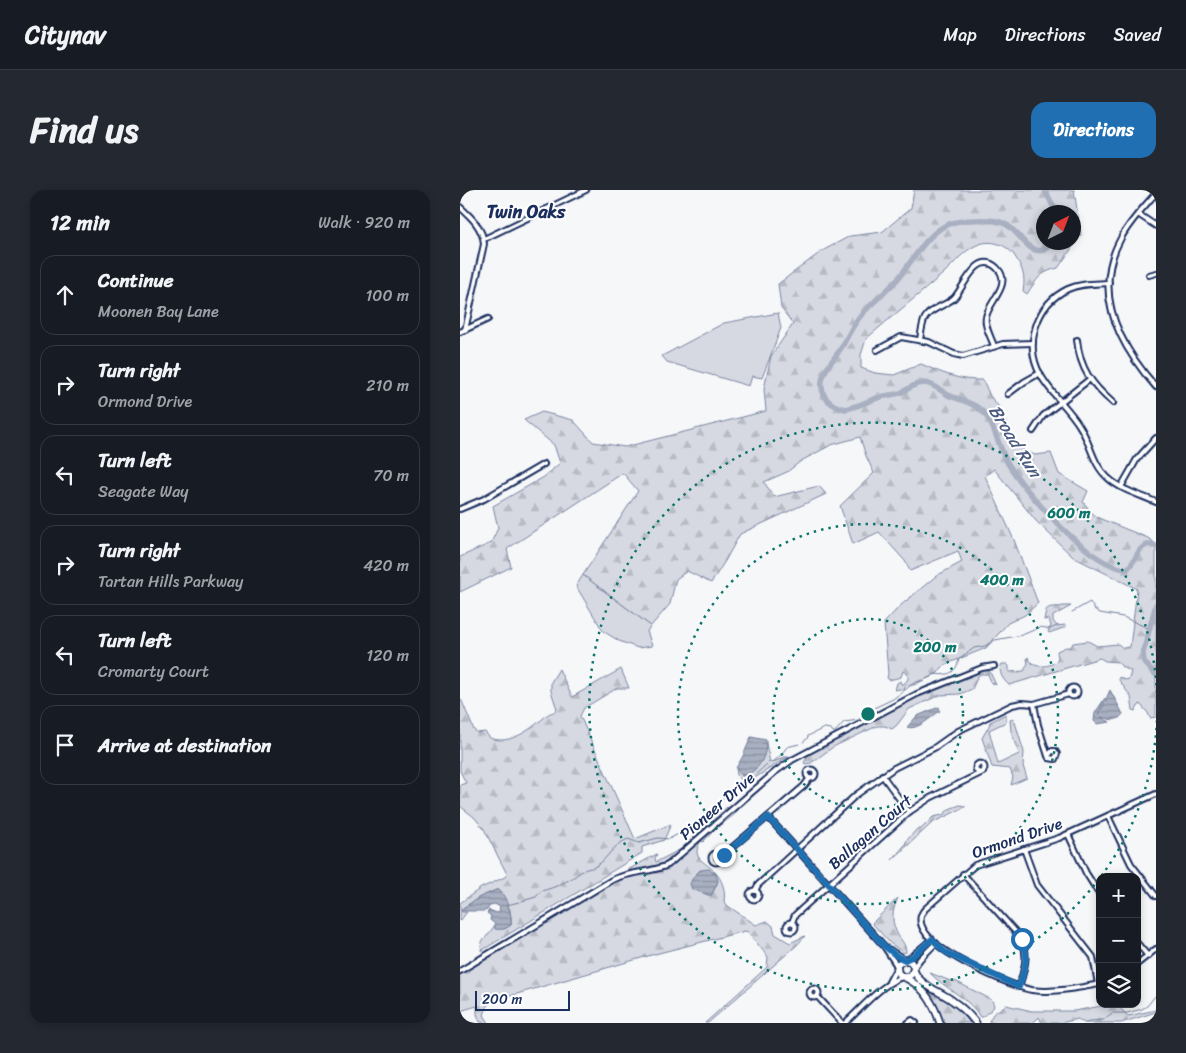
<!DOCTYPE html>
<html lang="en">
<head>
<meta charset="utf-8">
<style>
  :root { --surface:#171b24; --page:#242831; --text:#f1f3f6; --muted:#9ea1a6; --line:#363941; --accent:#1f6fb2 }
  body { margin:0; font-family:Sriracha,sans-serif; background:var(--page); color:var(--text) }
  .controls { position:absolute; right:15px; bottom:15px; display:grid; overflow:hidden; border-radius:10px; box-shadow:0 2px 8px #0003 }
  .controls button { width:45px; height:45px; display:grid; place-items:center; padding:0; border:0; border-bottom:1px solid var(--line); background:var(--surface); color:var(--text); font:25px sans-serif }
  .compass { position:absolute; left:576px; top:15px; width:45px; height:45px; border-radius:50%; background:var(--surface); box-shadow:0 2px 8px #0003; rotate:42deg }
  .scale { position:absolute; left:15px; bottom:12px; width:95px; box-sizing:border-box; padding-left:5px; border:2px solid #1b2f5e; border-top:0; font-size:14px; line-height:18px; white-space:nowrap; color:#1b2f5e; -webkit-text-stroke:4px #fff; paint-order:stroke }
  .stop { position:absolute; width:15px; height:15px; margin:-11px; border:4px solid #1f6fb2; border-radius:50%; background:#fff }
  .stop.end { background:#1f6fb2; border-color:#fff; box-shadow:0 1px 5px #0008 }
  .list { margin:0; padding:0; list-style:none }
  h2 { display:flex; justify-content:space-between; align-items:center; height:65px; margin:0; padding:0 20px; font-size:21px }
  h2 small { font-size:16px; font-weight:400; color:var(--muted) }
  .list li { display:grid; grid-template-columns:32px 1fr auto; gap:15px; align-items:center; box-sizing:border-box; height:80px; margin:0 10px 10px; padding:0 10px; border:1px solid var(--line); border-radius:15px }
  .list b { display:block; font-size:19px; white-space:nowrap }
  .list p { margin:0; font-size:16px; white-space:nowrap; color:var(--muted) }
  .list em { font-size:16px; font-style:normal; color:var(--muted) }
  .icon { flex:none; width:28px; height:28px; fill:none; stroke:currentColor; stroke-width:2; stroke-linecap:round; stroke-linejoin:round }
  .map { position:relative; flex:none; width:696px; height:833px; overflow:hidden; border-radius:15px }
  header { display:flex; align-items:center; gap:30px; box-sizing:border-box; height:70px; padding:0 25px; background:var(--surface); border-bottom:1px solid var(--line) }
  header strong { font-size:24px }
  nav { display:flex; gap:28px; margin-inline-start:auto; font-size:18px }
  .intro { display:flex; align-items:center; justify-content:space-between; box-sizing:border-box; height:120px; padding:0 30px }
  h1 { margin:0; font-size:35px }
  .button { padding:12px 22px; border-radius:15px; background:var(--accent); color:#fff; font-size:18px; font-weight:700 }
  main { display:flex; gap:30px; padding:0 30px }
  aside { flex:1; background:var(--surface); border-radius:15px; box-shadow:0 2px 8px #0003 }
  .map>svg:first-child { display:block }
</style>
</head>
<body>
<header>
<strong>Citynav</strong>
<nav><a>Map</a><a>Directions</a><a>Saved</a></nav>
</header>
<div class="intro"><h1>Find us</h1><a class="button">Directions</a></div>
<main>
<aside>
<h2>12 min<small>Walk · 920 m</small></h2>
<ul class="list">
<li><svg class="icon" aria-label="ahead" viewBox="0 0 24 24"><path d="M12 20V5M6 11l6-6 6 6"/></svg><div><b>Continue</b><p>Moonen Bay Lane</p></div><em>100 m</em></li>
<li><svg class="icon" aria-label="right" viewBox="0 0 24 24"><path d="M7 20v-9h11M14 6l5 5-5 5"/></svg><div><b>Turn right</b><p>Ormond Drive</p></div><em>210 m</em></li>
<li><svg class="icon" aria-label="left" viewBox="0 0 24 24"><path d="M17 20v-9H6M10 6l-5 5 5 5"/></svg><div><b>Turn left</b><p>Seagate Way</p></div><em>70 m</em></li>
<li><svg class="icon" aria-label="right" viewBox="0 0 24 24"><path d="M7 20v-9h11M14 6l5 5-5 5"/></svg><div><b>Turn right</b><p>Tartan Hills Parkway</p></div><em>420 m</em></li>
<li><svg class="icon" aria-label="left" viewBox="0 0 24 24"><path d="M17 20v-9H6M10 6l-5 5 5 5"/></svg><div><b>Turn left</b><p>Cromarty Court</p></div><em>120 m</em></li>
<li><svg class="icon" aria-label="arrive" viewBox="0 0 24 24"><path d="M6 21V4h12l-3 4 3 4H6"/></svg><div><b>Arrive at destination</b></div></li>
</ul>
</aside>
<div class="map">
<svg width="696" height="833" viewBox="0 0 696 833">
  <defs>
    <pattern id="forest-firs" width="22" height="20" patternUnits="userSpaceOnUse" patternTransform="scale(1.25)"><rect width="22" height="20" fill="#d6d9e2"/><path d="M5 1l3.5 6h-7zM16 11l3.5 6h-7z" fill="#b7bbc4"/></pattern>
    <pattern id="water-rules" width="6" height="5" patternUnits="userSpaceOnUse" patternTransform="scale(1.25)"><rect width="6" height="5" fill="#a9b0c1"/><path d="M0 2.5h6" fill="none" stroke="#8990a0"/></pattern>
  </defs>
  <rect width="100%" height="100%" fill="#f6f7f9"/>
  <filter id="ink" filterUnits="userSpaceOnUse"><feTurbulence type="fractalNoise" baseFrequency=".02" numOctaves="2"/><feDisplacementMap in="SourceGraphic" scale="10" xChannelSelector="R" yChannelSelector="G"/><feConvolveMatrix kernelMatrix="1 2 1 2 8 2 1 2 1" color-interpolation-filters="sRGB"/></filter>
  <g filter="url(#ink)">
    <g fill="#d6d9e2" stroke="#7884a0">
      <polygon points="318,123 321,138 302,188 292,186 289,196 207,172 202,166 264,133"/>
      <polygon points="123,385 191,436 187,441 192,456 178,458 159,451 143,441 116,396"/>
    </g>
    <g fill="url(#forest-firs)" stroke="#7884a0" fill-rule="evenodd">
      <path d="M454,0H614L621,45L598,78C580,82 577,89 567,104L563,101C566,86 562,77 554,65C546,54 530,49 517,55C503,61 496,72 485,82C459,105 432,126 406,149L401,165V178L415,183L434,185L461,174C482,183 500,191 523,190L530,206L539,217L551,244L565,261L575,265L591,263L599,284L628,301L623,312L636,327L688,348L696,354V527L690,528L688,523L680,514L675,521L673,520L671,507L659,490V487L665,490L669,489L671,481L662,477L658,472L645,471L640,468L549,495C543,490 537,481 542,474H547L549,476V482L564,481L568,473L567,469L568,467C569,469 570,471 572,473C577,479 596,476 598,468C598,468 597,462 597,461L606,457H611L613,453L628,451L637,456L658,454L663,458L670,457L677,399L613,367L576,331L534,279L525,286L554,350L578,413L565,425L548,433L526,458L484,475L478,483L454,495H446L444,500L439,499L435,500L437,493L440,491L441,494H444L448,489V485L443,481L441,487L429,490L427,488L428,484L424,433L440,416L476,386L502,372L498,361L450,381L445,371L419,342L393,354L380,316L414,283L406,266L400,247L371,255L341,271L327,282L304,292L314,307L359,296L366,304L280,344L265,371L251,393L227,381L216,389L210,414L191,436L123,385L178,301L163,283L47,359L51,377L0,402V367L31,353L38,338L33,316L84,287L100,273L94,255L64,230L82,222L113,230L133,252L165,257L306,221L304,199L311,166L333,134L321,118L318,94L362,61L390,46L422,42L451,18ZM584,22H614V52H584Z"/>
      <path d="M603,416H611L593,426V431L597,436L605,435L606,437L589,443L588,441L591,436L589,429L584,430L586,420C590,415 597,418 603,416Z"/>
      <path d="M99,479L112,507L161,479L169,498H157L124,518L120,526L175,649L211,634L204,650L182,657V663L21,761L22,751C26,748 32,739 35,735V738L44,739L51,735C53,722 45,711 39,700H36L18,708L1,719L2,722H7L0,731V713L21,698L45,687L47,684L24,639L14,627L0,616V595L6,593L0,581V510L1,509L14,540L17,543L25,542L30,548C51,556 72,538 87,525C91,522 94,523 97,519L91,501V492Z"/>
      <polygon points="525,479 530,482 536,495 531,492 528,484 521,484 518,486 512,499 500,504 480,505 449,519 437,535 432,539 425,536 417,536 373,557 351,573 346,574 344,573 349,563 461,505"/>
      <polygon points="546,524 546,532 529,540 538,574 559,564 551,541 550,530 554,529 564,562 563,576 567,588 551,595 553,587 550,579 532,577 522,548 529,536 530,532"/>
      <polygon points="306,554 310,572 316,571 323,567 328,567 282,596 283,592 277,585 276,578 277,580 301,572"/>
      <path d="M286,610L284,614L277,619L275,624L254,640L243,652L241,651C229,669 247,672 255,682C262,689 266,701 264,711L268,716L296,735L307,731L313,736L315,744L330,753L345,746L337,755L248,833H245L307,777L308,767L288,742L285,741L195,764L29,812L24,825L29,833L20,832L17,824V816L0,821V783L144,697L168,687L206,679ZM240,680L252,681L256,684L257,694L252,704L232,690Z"/>
      <polygon points="500,615 505,616 505,617 472,633 432,670 444,656 447,650 457,639 461,639 473,627 483,625 489,619"/>
      <polygon points="267,617 269,619 209,672 195,677 162,683 197,664 195,668 196,672 221,659"/>
      <path d="M438,708C431,722 431,733 439,747C443,752 446,756 446,762L444,763L430,753L412,733Z"/>
      <path d="M470,783L493,792L495,791L532,810L534,816C531,822 526,822 523,827H520C510,808 485,799 470,783Z"/>
      <path d="M457,790C476,803 497,814 510,833H484L470,806L456,791Z"/>
      <polygon points="653,814 659,817 668,826 696,820 696,822 661,833 624,833 618,829 600,833 582,833 579,827 573,833 530,833 529,831 533,824 546,815 572,821 614,821"/>
    </g>
    <g fill="url(#water-rules)" stroke="#707c99">
      <path d="M650,500L663,524C656,533 650,529 641,527L650,532L637,534L634,531L635,523L645,508L639,522V525Z"/>
      <path d="M479,517L480,521C471,527 457,541 447,537L457,526Z"/>
      <path d="M291,547L306,550C307,566 299,582 282,586L276,578L283,566Z"/>
      <path d="M249,679L256,684L258,691L251,706L232,699L230,694C234,684 239,679 249,679Z"/>
      <path d="M36,700H39C47,707 52,725 51,735C46,739 41,740 35,739V734L30,730L31,726L27,723L29,720L37,723L40,721L39,716L34,714L30,715L27,720L24,721H1L18,708Z"/>
    </g>
    <g fill="none" stroke-linecap="round" stroke-linejoin="round">
      <g stroke="#707c99" stroke-width="1">
        <polyline points="612,422 630,412 634,419 640,423 663,427 688,438"/>
        <path d="M343,552L347,549L348,546L364,538L371,539L373,542H375L384,532L399,530L403,521L414,518L433,509L454,493L471,487L474,484C487,486 496,484 499,469L514,458L525,456L535,450L562,445L581,437L590,439L597,436"/>
        <path d="M62,711L76,707L81,701C95,698 111,690 122,681C126,678 132,679 136,676C149,668 151,656 168,649L179,653L198,648L209,649L231,637L245,626L249,625L250,622L258,617L261,610L274,599L292,588L309,572H313L320,566L327,557L339,554"/>
        <polyline points="47,715 59,712"/>
        <polyline points="626,833 630,831 643,830 652,823 667,823 682,819 687,816 696,805"/>
      </g>
      <g stroke="#a9b0c1" stroke-width="5.5">
        <polyline points="585,0 596,22"/>
        <path d="M592,52L584,60C567,65 559,40 545,34C533,28 502,29 489,34C467,42 451,74 436,91C425,103 413,112 403,123C394,133 389,143 383,155C374,171 355,185 364,205C368,213 376,217 385,219C398,217 409,210 421,207C427,205 434,205 440,203C448,200 455,192 464,193C473,193 481,201 488,205C499,210 513,212 522,221C534,233 539,257 547,272C565,302 631,378 667,379C677,371 676,357 690,354L696,356"/>
        <polyline points="696,414 683,463 684,472 696,485"/>
      </g>
      <defs>
        <g id="street">
          <path d="M696,3C684,17 670,31 661,48C631,102 660,156 696,197"/>
          <path d="M0,17C11,27 23,38 24,54L5,140"/>
          <polyline points="678,24 696,36"/>
          <polyline points="24,49 126,0"/>
          <polyline points="689,85 696,83"/>
          <path d="M649,93C635,94 621,93 608,99C576,114 564,154 580,184C590,203 608,217 619,235C631,253 632,274 648,288C661,300 680,305 696,312"/>
          <polyline points="0,142 28,129"/>
          <path d="M460,150C461,143 462,134 465,128C471,118 485,116 494,108C504,98 517,59 537,78C553,94 529,111 526,127C524,136 531,147 534,156"/>
          <path d="M617,150C620,179 632,195 653,213"/>
          <polyline points="417,160 441,147 469,152 494,164 503,166 543,154 573,153"/>
          <polyline points="548,204 564,192 580,183"/>
          <polyline points="573,241 583,226 630,189"/>
          <polyline points="661,297 677,269 696,248"/>
          <polyline points="0,319 24,309 84,274"/>
          <circle cx="613" cy="502" r="4.5"/>
          <polyline points="574,514 578,535 588,566 589,568 595,569 597,564 595,561 592,561 588,566"/>
          <circle cx="520" cy="578" r="4.5"/>
          <circle cx="351" cy="584" r="4.5"/>
          <polyline points="422,585 449,622"/>
          <polyline points="648,626 671,674 696,706"/>
          <polyline points="308,627 424,756 437,776"/>
          <polyline points="608,644 626,683 640,705"/>
          <polyline points="564,659 577,695 633,767 638,794"/>
          <circle cx="256" cy="668" r="4.5"/>
          <polyline points="261,667 344,596 350,588"/>
          <path d="M503,684L562,749C569,766 564,780 559,797"/>
          <circle cx="294" cy="705" r="4.5"/>
          <polyline points="295,701 298,695 396,605 434,578 474,558 498,541 552,515 562,513 574,514 609,504"/>
          <polyline points="332,732 335,725 449,622 470,608 523,582"/>
          <circle cx="331" cy="737" r="4.5"/>
          <polyline points="677,753 688,766"/>
          <polyline points="430,760 445,770"/>
          <polyline points="447,770 472,749"/>
          <polyline points="677,774 696,759"/>
          <polyline points="454,777 460,769 476,753"/>
          <path d="M0,781L152,690C170,681 190,683 208,675L315,582L332,570L457,504L522,478L534,476"/>
          <polyline points="429,792 436,779"/>
          <path d="M640,794C617,798 594,803 572,800C549,796 437,750 465,719L515,675L599,648L696,604"/>
          <circle cx="354" cy="803" r="4.5"/>
          <polyline points="357,806 382,833"/>
          <path d="M385,833C399,821 426,789 444,787"/>
          <polyline points="448,833 452,830 456,833"/>
        </g>
        <g id="secondary">
          <path d="M454,780C458,795 482,802 493,811C502,817 509,824 516,833"/>
          <path d="M446,787L451,785L454,778L451,772L445,770L437,774L438,783C442,787 447,788 451,791C466,800 475,817 480,833"/>
        </g>
      </defs>
      <use href="#street" stroke="#1b2f5e" stroke-width="8"/>
      <use href="#secondary" stroke="#1b2f5e" stroke-width="9"/>
      <use href="#street" stroke="#fff" stroke-width="4"/>
      <use href="#secondary" stroke="#fff" stroke-width="5.5"/>
    </g>
  </g>
  <g fill="none" stroke-linecap="round" stroke-linejoin="round" filter="url(#ink)">
    <path stroke="#1f6fb2" stroke-width="6" d="M264,665L308,627L424,756L437,766L445,770L453,766L472,749L484,761L493,766L559,797C564,781 570,766 562,749"/>
  </g>
  <g fill="none" stroke="#0f766e" stroke-width="2.5" stroke-dasharray="2.5 5">
    <circle cx="408" cy="524" r="95"/>
    <circle cx="408" cy="524" r="190"/>
    <path d="M639 689A284 284 0 1 1 642 685"/>
  </g>
  <g text-anchor="middle" dominant-baseline="central" stroke-width="4" stroke-linejoin="round" paint-order="stroke">
    <g font-size="16" fill="#1b2f5e" stroke="#fff">
      <text transform="translate(257 616) rotate(-41)">Pioneer Drive</text>
      <text transform="translate(410 642) rotate(-41)">Ballagan Court</text>
      <text transform="translate(557 648) rotate(-19)">Ormond Drive</text>
    </g>
    <g font-size="18" font-weight="bold" fill="#1b2f5e" stroke="#fff">
      <text x="66" y="22">Twin Oaks</text>
    </g>
    <g font-size="18" font-style="italic" fill="#4d5c81" stroke="#fff">
      <text transform="translate(555 251) rotate(58)">Broad Run</text>
    </g>
  </g>
  <circle cx="408" cy="524" r="8" fill="#0f766e" stroke="#fff" stroke-width="2.5"/>
  <g font-size="15" text-anchor="middle" font-weight="bold" fill="#0f766e" stroke="#fff" stroke-width="4" stroke-linejoin="round" paint-order="stroke">
    <text x="609" y="328">600 m</text>
    <text x="542" y="395">400 m</text>
    <text x="475" y="462">200 m</text>
  </g>
</svg>
<div class="controls">
<button>+</button>
<button>−</button>
<button><svg class="icon" aria-label="layers" viewBox="0 0 24 24"><path d="M12 4l9 5-9 5-9-5zM3 14l9 5 9-5"/></svg></button>
</div>
<svg class="compass" viewBox="-18 -18 36 36"><path d="M0-13l5 13h-10z" fill="#e53935"/><path d="M0 13l5-13h-10z" fill="#9ea1a6"/></svg>
<div class="scale">200 m</div>
<div class="stop" style="left:562px;top:749px"></div>
<div class="stop end" style="left:264px;top:665px"></div>
</div>
</main>
</body>
</html>
